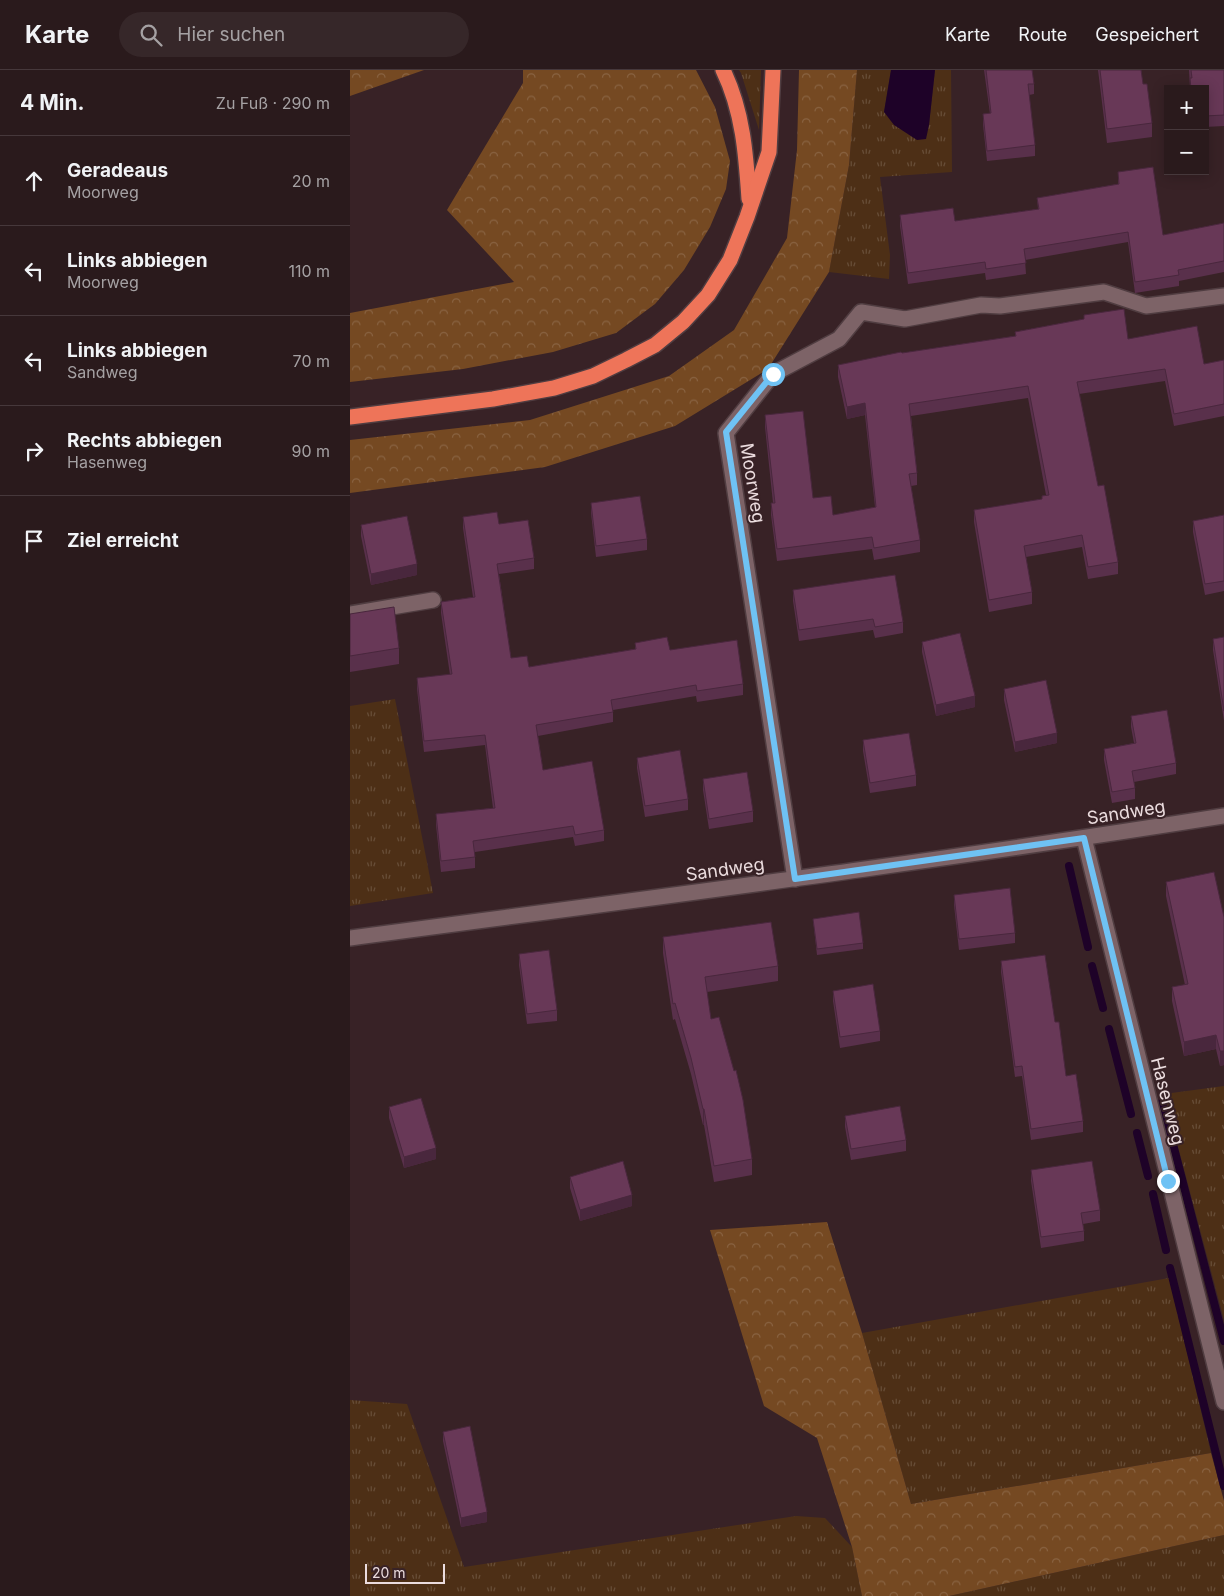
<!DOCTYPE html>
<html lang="de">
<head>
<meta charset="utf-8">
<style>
  :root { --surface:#2a1a1c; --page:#362729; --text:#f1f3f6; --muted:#a5a1a3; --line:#46383b }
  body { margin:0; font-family:Inter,sans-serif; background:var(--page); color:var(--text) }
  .controls { position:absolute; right:15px; top:15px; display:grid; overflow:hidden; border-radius:0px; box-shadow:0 2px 12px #0003 }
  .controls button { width:45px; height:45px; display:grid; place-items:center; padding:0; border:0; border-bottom:1px solid var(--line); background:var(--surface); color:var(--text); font:25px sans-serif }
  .scale { position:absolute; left:15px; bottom:12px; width:80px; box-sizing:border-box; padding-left:5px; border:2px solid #ebdcde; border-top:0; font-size:14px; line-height:18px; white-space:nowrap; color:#ebdcde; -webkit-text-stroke:4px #382226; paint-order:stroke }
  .stop { position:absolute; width:15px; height:15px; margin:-11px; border:4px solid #6fc2f4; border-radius:50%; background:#fff }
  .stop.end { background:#6fc2f4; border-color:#fff; box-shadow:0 1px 5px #0008 }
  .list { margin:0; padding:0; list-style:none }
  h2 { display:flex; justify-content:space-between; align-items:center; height:65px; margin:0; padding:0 20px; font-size:21px }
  h2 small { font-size:16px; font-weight:400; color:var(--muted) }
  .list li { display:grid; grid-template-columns:32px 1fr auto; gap:15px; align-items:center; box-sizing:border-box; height:90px; padding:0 20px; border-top:1px solid var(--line) }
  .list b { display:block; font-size:19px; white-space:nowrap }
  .list p { margin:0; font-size:16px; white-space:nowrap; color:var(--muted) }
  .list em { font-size:16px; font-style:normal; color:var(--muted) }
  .icon { flex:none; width:28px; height:28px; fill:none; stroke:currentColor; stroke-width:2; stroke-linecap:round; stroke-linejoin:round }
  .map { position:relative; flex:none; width:874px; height:1526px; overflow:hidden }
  header { display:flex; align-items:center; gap:30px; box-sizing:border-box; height:70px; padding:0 25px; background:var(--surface); border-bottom:1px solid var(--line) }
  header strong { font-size:24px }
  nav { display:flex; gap:28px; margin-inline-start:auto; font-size:18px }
  .search { width:350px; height:45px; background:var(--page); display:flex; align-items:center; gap:12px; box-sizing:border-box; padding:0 18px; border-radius:28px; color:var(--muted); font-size:19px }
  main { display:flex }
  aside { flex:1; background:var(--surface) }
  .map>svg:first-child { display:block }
</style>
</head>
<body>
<header>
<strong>Karte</strong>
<div class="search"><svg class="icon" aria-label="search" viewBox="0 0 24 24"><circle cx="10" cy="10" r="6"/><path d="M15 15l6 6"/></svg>Hier suchen</div>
<nav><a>Karte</a><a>Route</a><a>Gespeichert</a></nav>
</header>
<main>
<aside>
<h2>4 Min.<small>Zu Fuß · 290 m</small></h2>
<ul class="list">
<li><svg class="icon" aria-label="ahead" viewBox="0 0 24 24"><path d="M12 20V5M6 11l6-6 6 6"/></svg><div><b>Geradeaus</b><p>Moorweg</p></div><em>20 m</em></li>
<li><svg class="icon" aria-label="left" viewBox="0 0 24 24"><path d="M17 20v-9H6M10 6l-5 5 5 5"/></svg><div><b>Links abbiegen</b><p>Moorweg</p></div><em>110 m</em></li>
<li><svg class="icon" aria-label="left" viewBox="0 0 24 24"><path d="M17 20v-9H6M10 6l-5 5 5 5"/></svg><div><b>Links abbiegen</b><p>Sandweg</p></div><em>70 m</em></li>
<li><svg class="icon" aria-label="right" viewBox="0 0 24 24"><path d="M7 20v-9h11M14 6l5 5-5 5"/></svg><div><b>Rechts abbiegen</b><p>Hasenweg</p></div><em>90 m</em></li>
<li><svg class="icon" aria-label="arrive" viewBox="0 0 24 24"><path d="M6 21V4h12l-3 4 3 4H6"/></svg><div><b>Ziel erreicht</b></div></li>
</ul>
</aside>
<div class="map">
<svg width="874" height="1526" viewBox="0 0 874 1526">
  <defs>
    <pattern id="grass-tufts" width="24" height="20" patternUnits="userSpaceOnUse" patternTransform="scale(1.25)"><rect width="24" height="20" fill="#4d2f16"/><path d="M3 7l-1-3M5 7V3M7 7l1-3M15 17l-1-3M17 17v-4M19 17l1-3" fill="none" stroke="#674d37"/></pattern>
    <pattern id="forest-crowns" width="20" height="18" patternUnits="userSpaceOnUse" patternTransform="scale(1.25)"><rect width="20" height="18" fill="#754922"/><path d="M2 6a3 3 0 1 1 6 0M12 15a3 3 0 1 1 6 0" fill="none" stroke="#896342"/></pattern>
  </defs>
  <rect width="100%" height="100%" fill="#382226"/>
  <g fill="url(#grass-tufts)">
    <polygon points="389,0 411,0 409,60 391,3"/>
    <polygon points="507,0 541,0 534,42 579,55 585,0 601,0 602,102 530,107 540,185 539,209 479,202 499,95"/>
    <polygon points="45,629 83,823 0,836 0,636"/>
    <polygon points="874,1016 874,1250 814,1024"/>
    <polygon points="819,1208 861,1383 561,1434 512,1263"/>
    <polygon points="0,1330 57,1334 114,1497 446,1446 475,1448 502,1477 512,1526 0,1526"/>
    <polygon points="874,1465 874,1526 599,1526"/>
  </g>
  <g fill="url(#forest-crowns)">
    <polygon points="0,0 74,0 0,26"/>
    <polygon points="173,0 346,0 365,37 380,91 376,119 360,157 334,200 305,234 266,263 203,282 113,299 0,312 0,243 164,212 97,140 173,13"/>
    <polygon points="449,0 507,0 499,95 479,202 418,299 325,356 195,397 0,423 0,370 180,350 319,306 384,260 437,168 447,80"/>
    <polygon points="477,1152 512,1263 561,1434 861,1383 874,1431 874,1465 599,1526 512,1526 502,1477 467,1368 414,1336 360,1160"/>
  </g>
  <polygon fill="#1e0228" points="541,0 585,0 579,55 576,69 567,70 544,55 534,42"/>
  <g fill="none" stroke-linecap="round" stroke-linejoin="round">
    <g stroke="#1e0228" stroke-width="8">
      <polyline points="719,796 738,877"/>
      <polyline points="742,896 753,938"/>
      <polyline points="759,959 781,1044"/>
      <polyline points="812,1032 874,1271"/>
      <polyline points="787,1063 798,1106"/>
      <polyline points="803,1124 816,1180"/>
      <polyline points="820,1198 874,1416"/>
    </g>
    <defs>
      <g id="minor">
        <polyline points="0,544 83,530"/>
        <polyline points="734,768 874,1332"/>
        <polyline points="445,809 376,363 423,304 489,269 511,242 555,249 631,235 650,236 754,222 796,236 874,226"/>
        <path d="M0,868C292,829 584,792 874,746"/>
      </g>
      <g id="highway">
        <path d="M373,0C393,41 396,85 399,129"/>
        <polyline points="0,347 143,329 204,318 243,306 276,290 305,275 333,252 358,225 380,190 397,147 419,82 423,0"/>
      </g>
    </defs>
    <use href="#minor" stroke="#503d41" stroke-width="18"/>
    <use href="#highway" stroke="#503d41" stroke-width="18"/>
    <use href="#minor" stroke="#7d6367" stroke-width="15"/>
    <use href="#highway" stroke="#ee7459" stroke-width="15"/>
  </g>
  <g fill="#59304b">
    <polygon points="634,0 682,0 684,14 684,24 679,25 685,75 685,86 637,91 633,55 633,44 640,44"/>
    <polygon points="748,0 791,0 793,14 802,53 802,67 757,73"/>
    <polygon points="839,0 874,0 874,56 855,57 855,19 840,19"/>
    <polygon points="768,102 813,165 874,153 874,202 829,211 829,216 785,223 778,172 675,190 676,204 636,210 635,203 558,214 550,156 550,145 605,151 688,139 687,128 768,114"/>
    <polygon points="734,245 778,269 854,294 874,290 874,346 824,356 815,311 729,324 748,416 768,492 768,504 738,509 732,477 676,487 682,522 682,534 639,542 624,452 624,440 692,429 692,426 696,425 678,328 561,346 567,403 567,415 561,416 570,470 570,482 524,490 522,479 427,491 421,445 421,433 423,433 415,357 415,345 463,428 483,445 525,437 515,345 497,349 488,307 488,295 552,283 665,266 665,262 734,249"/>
    <polygon points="241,433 297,469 297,480 246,487 241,443"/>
    <polygon points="874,445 874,521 855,525 843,462 843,451"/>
    <polygon points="113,447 149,454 184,488 184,499 149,504 161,588 179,597 285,579 285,573 320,580 393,614 393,625 347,632 346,626 263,640 263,652 188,666 193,700 254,760 254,771 225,776 223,767 125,782 125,798 91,802 86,755 86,744 143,738 135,675 74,682 67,619 67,608 100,605 91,543 91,532 123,527 113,458"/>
    <polygon points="11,455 67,505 21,515 11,466"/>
    <polygon points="443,520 553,552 553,563 525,568 523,560 449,571 443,531"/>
    <polygon points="0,544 49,578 49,594 0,602"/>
    <polygon points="874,567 874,651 863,580 863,569"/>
    <polygon points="572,572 625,637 586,646 572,582"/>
    <polygon points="654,619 707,673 665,682 654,630"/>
    <polygon points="781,646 826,693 826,704 784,712 785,718 785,729 762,733 754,690 754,679 784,673 781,657"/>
    <polygon points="513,670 566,705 566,716 520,723 513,681"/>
    <polygon points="287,688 338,729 338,740 295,747 287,698"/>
    <polygon points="353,709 403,741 403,752 359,759 353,720"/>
    <polygon points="816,812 874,847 874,995 870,996 866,979 834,986 822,931 822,917 835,915 816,826"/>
    <polygon points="604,825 665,863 665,873 609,880 604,835"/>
    <polygon points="463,849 513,873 513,879 467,885"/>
    <polygon points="313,867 428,896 428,911 357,922 361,949 402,1089 402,1105 364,1112 354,1055 353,1055 341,1004 325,949 323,950 313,883"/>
    <polygon points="169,884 207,940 207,951 177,954 169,895"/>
    <polygon points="651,891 705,952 716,1006 733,1051 733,1062 681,1070 672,1006 665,1007 651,902"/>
    <polygon points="483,921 530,961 530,971 490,978 483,931"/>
    <polygon points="39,1037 86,1089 54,1098 39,1048"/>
    <polygon points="495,1046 556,1070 556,1081 501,1090 495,1057"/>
    <polygon points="681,1100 750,1140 750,1151 733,1154 734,1161 734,1171 691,1178 681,1111"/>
    <polygon points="220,1107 282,1136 230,1151 220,1118"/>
    <polygon points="93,1362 137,1452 111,1457 93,1371"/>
  </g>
  <g fill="#49273d">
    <polygon points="515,333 515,345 497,349 497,337"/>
    <polygon points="67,494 67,505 21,515 21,504"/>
    <polygon points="625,626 625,637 586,646 586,635"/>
    <polygon points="707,663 707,673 665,682 665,672"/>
    <polygon points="866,965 866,979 834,986 834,972"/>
    <polygon points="870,981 874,981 874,995 870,996"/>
    <rect x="353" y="1039" width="1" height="16"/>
    <polygon points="86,1078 86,1089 54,1098 54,1087"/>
    <polygon points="282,1125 282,1136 230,1151 230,1140"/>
    <polygon points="137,1442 137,1452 111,1457 111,1448"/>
  </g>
  <g fill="#683857" stroke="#49273d">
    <polygon points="636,0 682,0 684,14 678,14 685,75 637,81 633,44 641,43"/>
    <polygon points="750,0 791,0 793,14 797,14 802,53 757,59"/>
    <polygon points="841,0 874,0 874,45 855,46 855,19 841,19 840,8 842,8"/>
    <polygon points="803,97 813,165 874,153 874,191 828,200 829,205 785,212 778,162 674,179 676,193 636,199 635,192 558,203 550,145 603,138 605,151 689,139 687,128 769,114 768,102"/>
    <polygon points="774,239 778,269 847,256 854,294 874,290 874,334 824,344 815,299 727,312 748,416 754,415 768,492 738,497 732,465 674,476 682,522 639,530 624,440 692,429 692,426 699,425 678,316 559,334 567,403 559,404 570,470 524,478 522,467 427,479 421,433 425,433 415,345 453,341 463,428 481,426 483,445 526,437 515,333 497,337 488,295 551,282 552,283 666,266 665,262 734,249 734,245"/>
    <polygon points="290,426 297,469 246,476 241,433"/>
    <polygon points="147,442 149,454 178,450 184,488 147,494 161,588 177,586 179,597 286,579 285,573 317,567 320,580 387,570 393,614 347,621 346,615 261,630 263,642 186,655 193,700 242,691 254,760 225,765 223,756 123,771 125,787 91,791 86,744 145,738 135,665 74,671 67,608 102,604 91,532 125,527 113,447"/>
    <polygon points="874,445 874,511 855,514 843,451"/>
    <polygon points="57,446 67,494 21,504 11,455"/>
    <polygon points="545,505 553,552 525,557 523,549 449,560 443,520"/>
    <polygon points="44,537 49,578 0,586 0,544"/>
    <polygon points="610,563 625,626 586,635 572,572"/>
    <polygon points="874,567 874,641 863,569"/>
    <polygon points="696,610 707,663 665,672 654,619"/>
    <polygon points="817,640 826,693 782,701 785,718 762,722 754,679 786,673 781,646"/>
    <polygon points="559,663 566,705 520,713 513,670"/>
    <polygon points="330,680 338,729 295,736 287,688"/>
    <polygon points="397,702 403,741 359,749 353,709"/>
    <polygon points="864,802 874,847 874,981 870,981 866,965 834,972 822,917 838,914 816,812"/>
    <polygon points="660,818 665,863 609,869 604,825"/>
    <polygon points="509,842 513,873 467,879 463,849"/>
    <polygon points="421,852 428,896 355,907 361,949 369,947 384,1001 386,1000 393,1030 402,1089 364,1096 354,1039 353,1039 341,988 325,933 323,934 313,867"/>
    <polygon points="199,880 207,940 177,944 169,884"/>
    <polygon points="695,885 705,952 709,952 716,1006 726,1004 733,1051 681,1059 672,996 665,997 651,891"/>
    <polygon points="523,914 530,961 490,967 483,921"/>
    <polygon points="71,1028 86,1078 54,1087 39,1037"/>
    <polygon points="550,1036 556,1070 501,1079 495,1046"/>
    <polygon points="273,1091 282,1125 230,1140 220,1107"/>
    <polygon points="742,1091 750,1140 731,1143 734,1161 691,1167 681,1100"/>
    <polygon points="120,1356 137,1442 111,1448 93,1362"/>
  </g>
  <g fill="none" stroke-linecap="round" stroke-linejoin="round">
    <polyline stroke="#6fc2f4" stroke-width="6" points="423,304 376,362 445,809 734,768 818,1111"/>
  </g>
  <g text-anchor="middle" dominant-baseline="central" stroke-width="4" stroke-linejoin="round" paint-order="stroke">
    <g font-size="18" fill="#ebdcde" stroke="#382226">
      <text transform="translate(403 413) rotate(81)">Moorweg</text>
      <text transform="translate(776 742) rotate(-9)">Sandweg</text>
      <text transform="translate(375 799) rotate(-8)">Sandweg</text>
      <text transform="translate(818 1031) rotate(76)">Hasenweg</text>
    </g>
  </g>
</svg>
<div class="controls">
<button>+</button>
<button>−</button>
</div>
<div class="scale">20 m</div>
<div class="stop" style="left:423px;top:304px"></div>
<div class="stop end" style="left:818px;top:1111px"></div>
</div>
</main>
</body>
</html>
